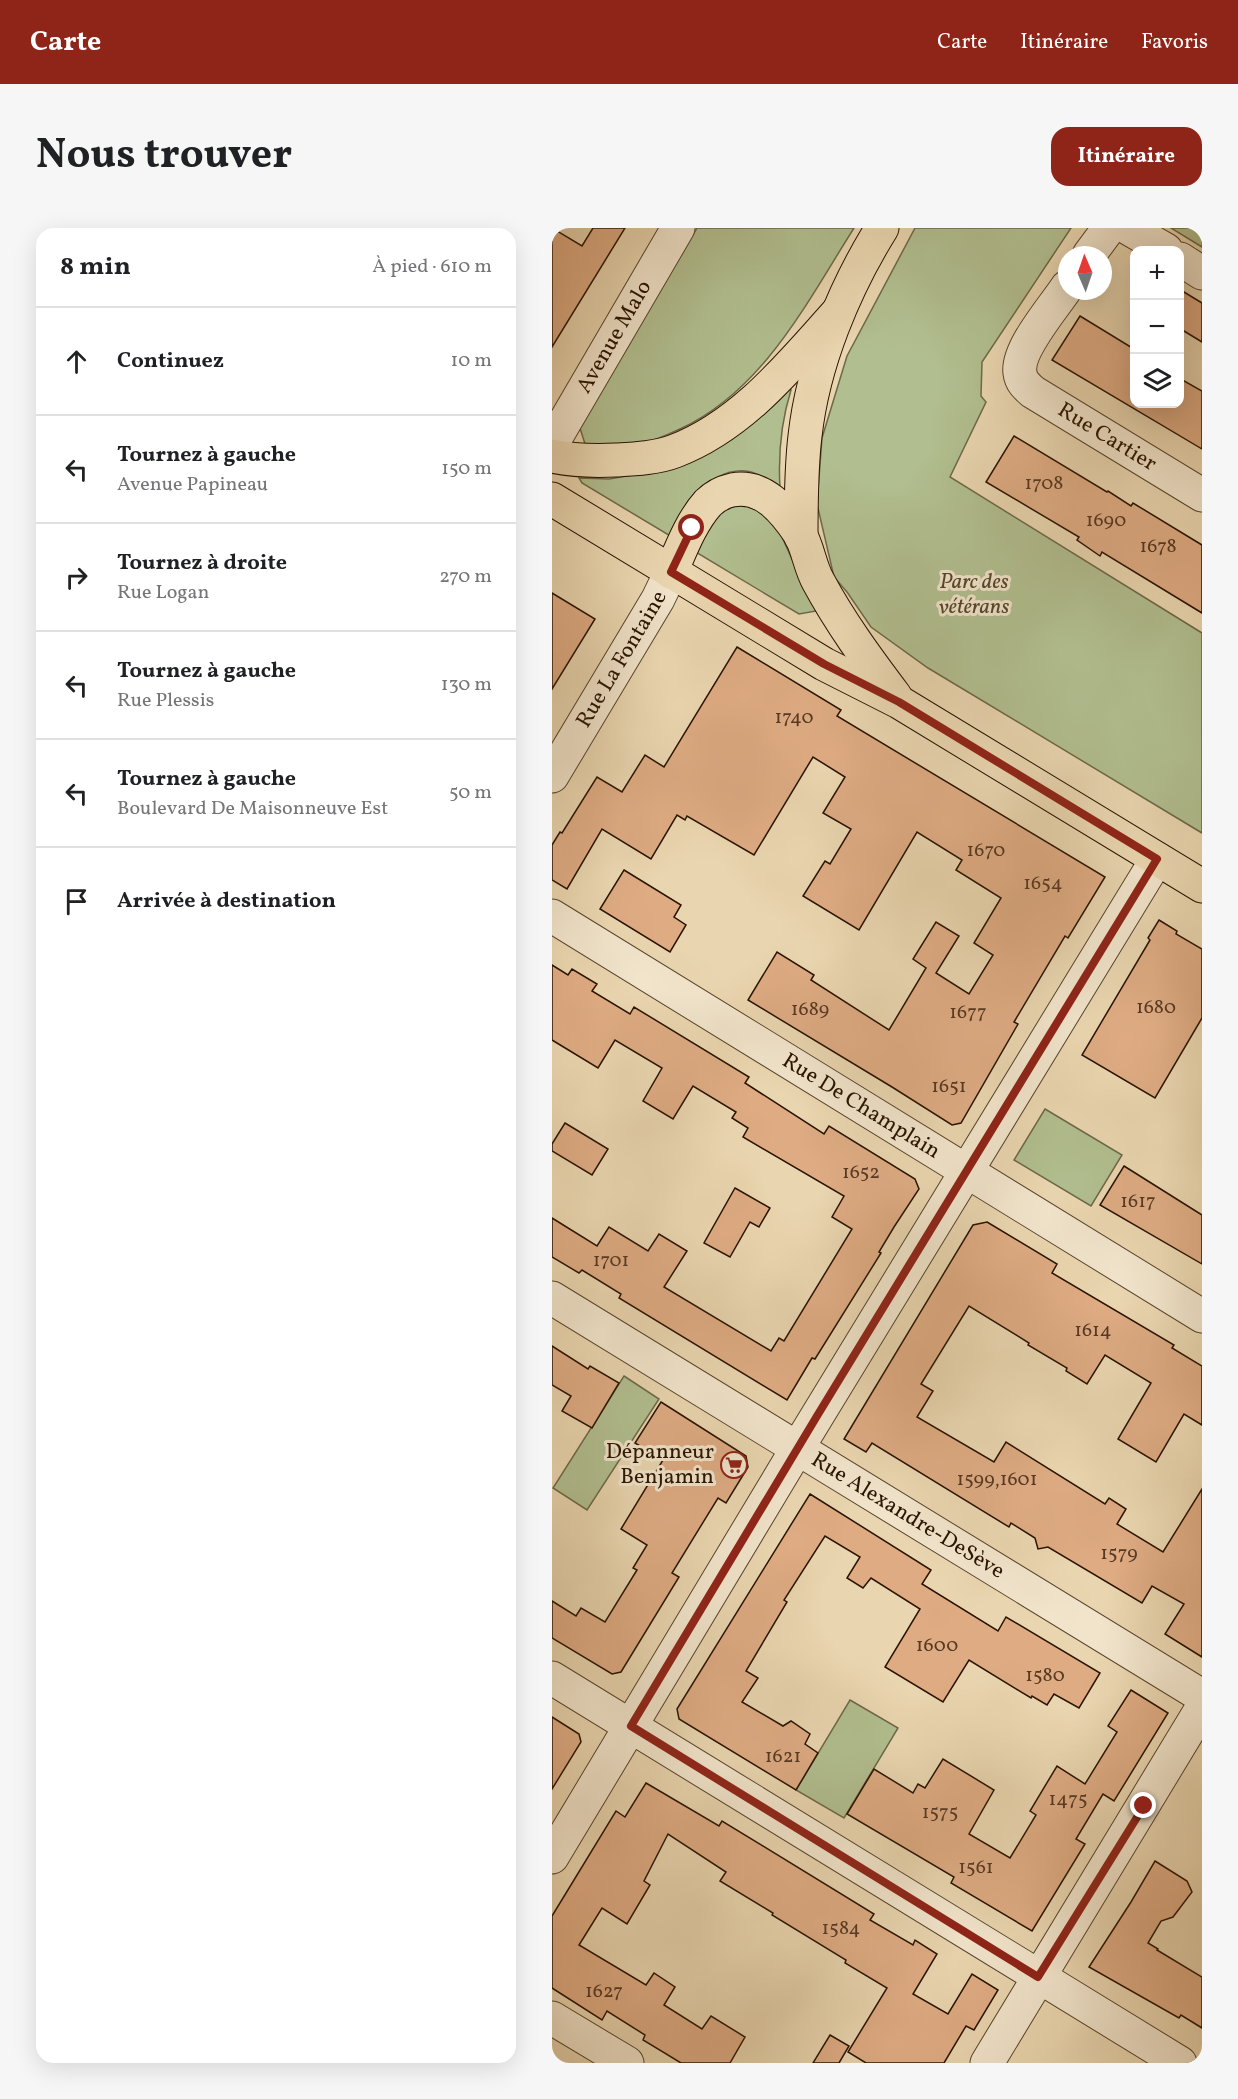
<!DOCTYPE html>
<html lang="fr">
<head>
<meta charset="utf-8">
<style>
  :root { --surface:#fff; --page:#f6f6f6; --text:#202124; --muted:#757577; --line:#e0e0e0; --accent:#8f2418 }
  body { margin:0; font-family:Vollkorn,serif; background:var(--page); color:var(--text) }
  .controls { position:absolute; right:18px; top:18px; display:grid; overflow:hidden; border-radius:12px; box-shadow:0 6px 24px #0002 }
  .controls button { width:54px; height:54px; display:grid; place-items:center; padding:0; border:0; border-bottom:2px solid var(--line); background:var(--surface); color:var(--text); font:30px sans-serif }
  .compass { position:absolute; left:506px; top:18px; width:54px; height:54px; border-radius:50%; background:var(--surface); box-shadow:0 6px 24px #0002; rotate:358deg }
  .stop { position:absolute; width:18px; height:18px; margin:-14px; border:4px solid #8f2418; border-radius:50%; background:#fff }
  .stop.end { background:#8f2418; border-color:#fff; box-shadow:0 2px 6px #0008 }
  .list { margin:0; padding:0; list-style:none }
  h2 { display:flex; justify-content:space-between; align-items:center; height:78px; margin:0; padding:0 24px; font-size:26px }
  h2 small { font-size:20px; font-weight:400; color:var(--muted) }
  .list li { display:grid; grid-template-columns:39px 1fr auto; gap:18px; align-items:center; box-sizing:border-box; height:108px; padding:0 24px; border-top:2px solid var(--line) }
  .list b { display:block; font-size:22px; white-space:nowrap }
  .list p { margin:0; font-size:20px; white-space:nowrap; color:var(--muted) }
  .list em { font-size:20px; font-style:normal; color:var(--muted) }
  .icon { flex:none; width:33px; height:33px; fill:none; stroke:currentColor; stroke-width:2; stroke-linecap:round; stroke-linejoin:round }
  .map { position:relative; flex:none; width:650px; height:1835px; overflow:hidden; border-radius:18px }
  header { display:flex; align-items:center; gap:36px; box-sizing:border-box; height:84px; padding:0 30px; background:var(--accent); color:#fff }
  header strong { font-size:28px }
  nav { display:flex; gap:33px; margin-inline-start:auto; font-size:21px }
  .intro { display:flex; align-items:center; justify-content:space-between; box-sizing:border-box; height:144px; padding:0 36px }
  h1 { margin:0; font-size:42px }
  .button { padding:15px 27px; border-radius:18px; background:var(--accent); color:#fff; font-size:21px; font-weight:700 }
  main { display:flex; gap:36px; padding:0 36px }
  aside { flex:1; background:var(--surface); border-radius:18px; box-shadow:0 6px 24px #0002 }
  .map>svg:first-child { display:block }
</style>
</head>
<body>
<header>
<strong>Carte</strong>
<nav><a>Carte</a><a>Itinéraire</a><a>Favoris</a></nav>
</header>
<div class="intro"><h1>Nous trouver</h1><a class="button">Itinéraire</a></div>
<main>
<aside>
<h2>8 min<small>À pied · 610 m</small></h2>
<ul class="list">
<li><svg class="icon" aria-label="ahead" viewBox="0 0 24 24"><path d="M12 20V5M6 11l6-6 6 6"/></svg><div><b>Continuez</b></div><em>10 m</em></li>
<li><svg class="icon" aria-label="left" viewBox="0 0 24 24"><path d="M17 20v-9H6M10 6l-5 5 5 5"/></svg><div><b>Tournez à gauche</b><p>Avenue Papineau</p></div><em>150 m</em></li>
<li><svg class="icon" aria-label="right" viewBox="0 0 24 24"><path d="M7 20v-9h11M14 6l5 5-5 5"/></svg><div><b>Tournez à droite</b><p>Rue Logan</p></div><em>270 m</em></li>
<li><svg class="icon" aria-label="left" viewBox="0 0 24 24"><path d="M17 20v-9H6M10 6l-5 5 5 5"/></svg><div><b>Tournez à gauche</b><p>Rue Plessis</p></div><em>130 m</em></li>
<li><svg class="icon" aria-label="left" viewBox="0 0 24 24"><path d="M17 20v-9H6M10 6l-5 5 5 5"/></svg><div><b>Tournez à gauche</b><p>Boulevard De Maisonneuve Est</p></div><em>50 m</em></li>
<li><svg class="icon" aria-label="arrive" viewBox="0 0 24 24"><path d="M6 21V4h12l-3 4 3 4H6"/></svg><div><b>Arrivée à destination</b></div></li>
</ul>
</aside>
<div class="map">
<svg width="650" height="1835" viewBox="0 0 650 1835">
  <rect width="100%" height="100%" fill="#e9d5af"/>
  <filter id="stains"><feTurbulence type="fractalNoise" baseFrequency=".00333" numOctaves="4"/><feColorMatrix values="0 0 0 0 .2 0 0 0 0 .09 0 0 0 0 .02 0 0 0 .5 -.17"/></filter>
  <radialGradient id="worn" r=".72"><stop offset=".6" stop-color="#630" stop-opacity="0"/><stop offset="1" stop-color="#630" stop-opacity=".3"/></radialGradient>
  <g fill="#b1be8f" stroke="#6d6848" stroke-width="1.5">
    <path d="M145,0H302C255,74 211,163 128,201C117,206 105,212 94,214C74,218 53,217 34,219L27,197Z"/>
    <polygon points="363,0 519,0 430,134 429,168 434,174 398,249 650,405 650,605 376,440 319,399 295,364 282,349 265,276 270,210 295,128"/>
    <polygon points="619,0 650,0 650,19"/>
    <path d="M231,159L239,162C229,194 226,226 228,260C221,256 214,251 207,247C193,240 174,242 162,252C151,260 129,297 120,309L30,255L27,250L57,251L109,242Z"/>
    <path d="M193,277L213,284L228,305L264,383L247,386L142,323C155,300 163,278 193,277Z"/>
    <polygon points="493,881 570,927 539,978 462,932"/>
    <polygon points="72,1148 107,1171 35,1282 1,1260"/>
    <polygon points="298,1472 346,1500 292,1590 244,1562"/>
  </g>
  <g fill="#deab83" stroke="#291301" stroke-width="1.5">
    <polygon points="0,0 30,18 41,0 73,0 0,119"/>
    <polygon points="627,61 650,75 650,114 627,100"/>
    <polygon points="528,88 582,121 582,176 627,176 627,150 650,163 650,221 500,132"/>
    <polygon points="462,208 555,264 556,263 579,278 581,275 650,317 650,385 550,324 548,328 525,312 527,309 434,254"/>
    <polygon points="0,365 43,391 0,461"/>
    <polygon points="185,419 289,482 285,488 553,649 516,710 513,708 462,794 466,796 409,895 400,897 340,859 196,772 225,724 262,747 259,752 337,802 374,740 361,731 384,694 407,708 384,745 417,766 441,727 422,715 449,670 404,642 410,632 365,604 307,702 251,668 273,633 278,636 299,601 271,585 293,549 261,529 202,627 135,588 133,592 125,587 99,631 50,601 15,661 0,652 0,617 8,604 10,605 45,549 70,564 93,527 112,539"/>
    <polygon points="72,642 129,677 122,689 134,697 118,724 48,681"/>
    <polygon points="607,692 625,703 624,706 650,721 650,790 603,870 530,827 598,712 596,710"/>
    <polygon points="0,737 16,747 20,741 45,756 40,763 78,786 82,779 197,849 193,855 272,906 277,898 363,951 367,961 342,999 327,1024 329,1025 263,1131 260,1130 235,1172 67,1070 69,1066 30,1042 27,1045 0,1029 0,990 45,1018 57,999 96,1023 107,1006 135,1023 112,1059 219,1123 227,1110 232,1113 300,1001 280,989 292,968 191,909 196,900 180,890 184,884 141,858 121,891 91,873 110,840 63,812 46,840 0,812"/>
    <polygon points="13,895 56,921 40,947 0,923 0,916"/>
    <polygon points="572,938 650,987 650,1036 548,977"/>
    <polygon points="183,960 218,980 207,999 198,994 178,1029 152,1015"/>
    <polygon points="435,994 505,1036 500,1045 622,1117 620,1120 650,1138 650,1197 632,1186 604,1234 566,1211 599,1155 553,1127 535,1156 514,1143 515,1140 476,1117 477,1115 417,1078 369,1156 381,1163 365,1189 442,1234 454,1214 553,1276 557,1270 574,1281 565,1296 611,1324 650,1261 650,1429 613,1406 632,1376 600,1358 590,1375 496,1319 486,1321 483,1310 459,1295 457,1299 320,1215 314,1224 292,1211 421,997"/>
    <polygon points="0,1118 36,1141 38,1138 67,1155 40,1200 10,1183 19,1168 0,1157"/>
    <polygon points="109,1174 194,1228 196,1239 174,1275 166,1270 120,1345 127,1349 69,1444 60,1446 0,1410 0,1373 24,1388 29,1380 53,1394 85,1342 81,1340 95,1317 69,1301 111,1232 83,1215"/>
    <polygon points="258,1266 379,1342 370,1356 446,1403 454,1389 548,1445 527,1480 502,1466 495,1477 480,1468 479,1470 417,1432 391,1474 333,1439 368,1381 319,1350 311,1360 295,1350 308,1329 273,1308 232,1372 235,1374 194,1443 206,1450 190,1474 231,1498 239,1493 258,1506 253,1516 266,1525 244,1562 127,1491 125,1481"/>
    <polygon points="579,1462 616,1485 562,1573 551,1566 524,1611 533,1616 480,1703 399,1655 402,1649 295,1586 322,1541 361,1565 366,1556 373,1560 391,1531 442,1562 417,1606 458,1630 484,1587 478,1583 505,1538 533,1556 565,1504 556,1498"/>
    <polygon points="0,1489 27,1506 29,1514 0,1561"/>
    <polygon points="94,1555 167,1598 170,1593 322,1686 318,1692 361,1717 363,1712 385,1726 361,1766 396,1786 420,1746 446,1762 422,1802 414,1798 392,1835 314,1835 296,1824 335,1760 293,1735 294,1732 220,1687 221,1685 168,1653 174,1644 116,1606 92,1653 98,1657 75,1696 50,1680 27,1717 94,1757 102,1745 123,1759 112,1777 150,1801 159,1788 193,1809 178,1835 129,1835 91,1812 93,1807 55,1783 50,1792 0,1760 0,1688 64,1583 73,1589"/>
    <polygon points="603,1633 635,1653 640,1664 621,1689 609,1693 596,1715 606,1721 605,1722 650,1749 650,1800 629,1787 627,1790 537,1739 579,1674"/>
    <polygon points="278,1807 297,1818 287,1835 261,1835"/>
  </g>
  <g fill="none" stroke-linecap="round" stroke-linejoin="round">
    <defs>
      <g id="minor">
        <polyline points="576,0 614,22"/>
        <polyline points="537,27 557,0"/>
        <polyline points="628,31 650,45"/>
        <path id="s1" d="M515,59C502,79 464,122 468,145C469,154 475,159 481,164L650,267"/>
        <path id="s2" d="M0,216L126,0"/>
        <path id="s3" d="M0,548L106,371L119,344"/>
        <path id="s4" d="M0,688L650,1088"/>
        <path id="s5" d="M0,1070L650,1468"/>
        <polyline points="0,1450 628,1835"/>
        <polyline points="0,1629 245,1221 605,631"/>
        <polyline points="0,1790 75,1835"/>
        <polyline points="435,1835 650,1480"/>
      </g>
      <g id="major">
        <path d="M0,228C22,233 42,233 64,232C83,231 105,230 123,223C191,197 239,136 286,84"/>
        <polyline points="0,271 272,436 347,474 650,658"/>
        <path d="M249,309C249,275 249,241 253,208C261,136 292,61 330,0"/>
        <path d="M119,344C129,321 139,294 156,275C162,269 171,264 180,262C211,256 232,282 248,306C256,320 258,339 266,353C288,394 315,431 343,468"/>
      </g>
    </defs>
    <use href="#minor" stroke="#59442c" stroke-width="35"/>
    <use href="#major" stroke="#291301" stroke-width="35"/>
    <use href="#minor" stroke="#f1e4cb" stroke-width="33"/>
    <use href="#major" stroke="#e9d5af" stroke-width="33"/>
  </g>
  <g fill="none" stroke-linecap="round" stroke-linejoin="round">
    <polyline stroke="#8f2418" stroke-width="8" points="140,300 119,344 272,436 347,474 605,631 265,1188 79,1498 486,1749 592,1578"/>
  </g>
  <defs>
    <symbol id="supermarket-ring" viewBox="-11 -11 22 22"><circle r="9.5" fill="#f1e4cb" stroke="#8f2418" stroke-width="1.5"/><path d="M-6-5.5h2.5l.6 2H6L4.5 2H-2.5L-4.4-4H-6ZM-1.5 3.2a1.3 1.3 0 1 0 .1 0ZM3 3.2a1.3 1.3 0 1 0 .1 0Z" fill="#8f2418"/></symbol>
  </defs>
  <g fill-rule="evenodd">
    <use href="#supermarket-ring" x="167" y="1222" width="30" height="30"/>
  </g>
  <g text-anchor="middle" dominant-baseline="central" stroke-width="6" stroke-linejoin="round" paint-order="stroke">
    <g font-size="20" fill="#563922">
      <text x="492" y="256">1708</text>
      <text x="554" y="293">1690</text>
      <text x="606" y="319">1678</text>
      <text x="242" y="490">1740</text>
      <text x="434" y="623">1670</text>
      <text x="491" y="656">1654</text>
      <text x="604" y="780">1680</text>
      <text x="258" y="782">1689</text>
      <text x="416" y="785">1677</text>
      <text x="397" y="859">1651</text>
      <text x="309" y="945">1652</text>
      <text x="586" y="974">1617</text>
      <text x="59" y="1033">1701</text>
      <text x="541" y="1103">1614</text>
      <text x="445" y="1252">1599,1601</text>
      <text x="567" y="1326">1579</text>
      <text x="385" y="1418">1600</text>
      <text x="493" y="1448">1580</text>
      <text x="231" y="1529">1621</text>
      <text x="516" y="1572">1475</text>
      <text x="388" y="1585">1575</text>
      <text x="424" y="1640">1561</text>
      <text x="289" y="1701">1584</text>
      <text x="52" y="1764">1627</text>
    </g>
    <g font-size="22" fill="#291301" stroke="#f1e4cb">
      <text stroke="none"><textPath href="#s2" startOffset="124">Avenue Malo</textPath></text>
      <text stroke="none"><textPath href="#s1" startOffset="210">Rue Cartier</textPath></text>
      <text stroke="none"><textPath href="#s3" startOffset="136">Rue La Fontaine</textPath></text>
      <text stroke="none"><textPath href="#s4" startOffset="363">Rue De Champlain</textPath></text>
      <text stroke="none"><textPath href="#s5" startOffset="417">Rue Alexandre-DeSève</textPath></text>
    </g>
    <g font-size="22" font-style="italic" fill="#52462c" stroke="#f1e4cb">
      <text x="422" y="354">Parc des<tspan x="422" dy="25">vétérans</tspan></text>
    </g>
    <g font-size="22" fill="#291301" stroke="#f1e4cb" text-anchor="end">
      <text x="162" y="1224">Dépanneur<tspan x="162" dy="25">Benjamin</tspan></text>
    </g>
  </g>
  <rect width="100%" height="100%" filter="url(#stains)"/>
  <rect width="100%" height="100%" fill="url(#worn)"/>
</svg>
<div class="controls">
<button>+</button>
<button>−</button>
<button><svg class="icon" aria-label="layers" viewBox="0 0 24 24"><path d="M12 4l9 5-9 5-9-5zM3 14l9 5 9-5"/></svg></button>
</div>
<svg class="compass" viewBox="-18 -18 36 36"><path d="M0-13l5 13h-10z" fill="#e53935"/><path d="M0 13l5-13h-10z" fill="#757577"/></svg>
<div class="stop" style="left:140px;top:300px"></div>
<div class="stop end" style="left:592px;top:1578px"></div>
</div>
</main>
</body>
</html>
